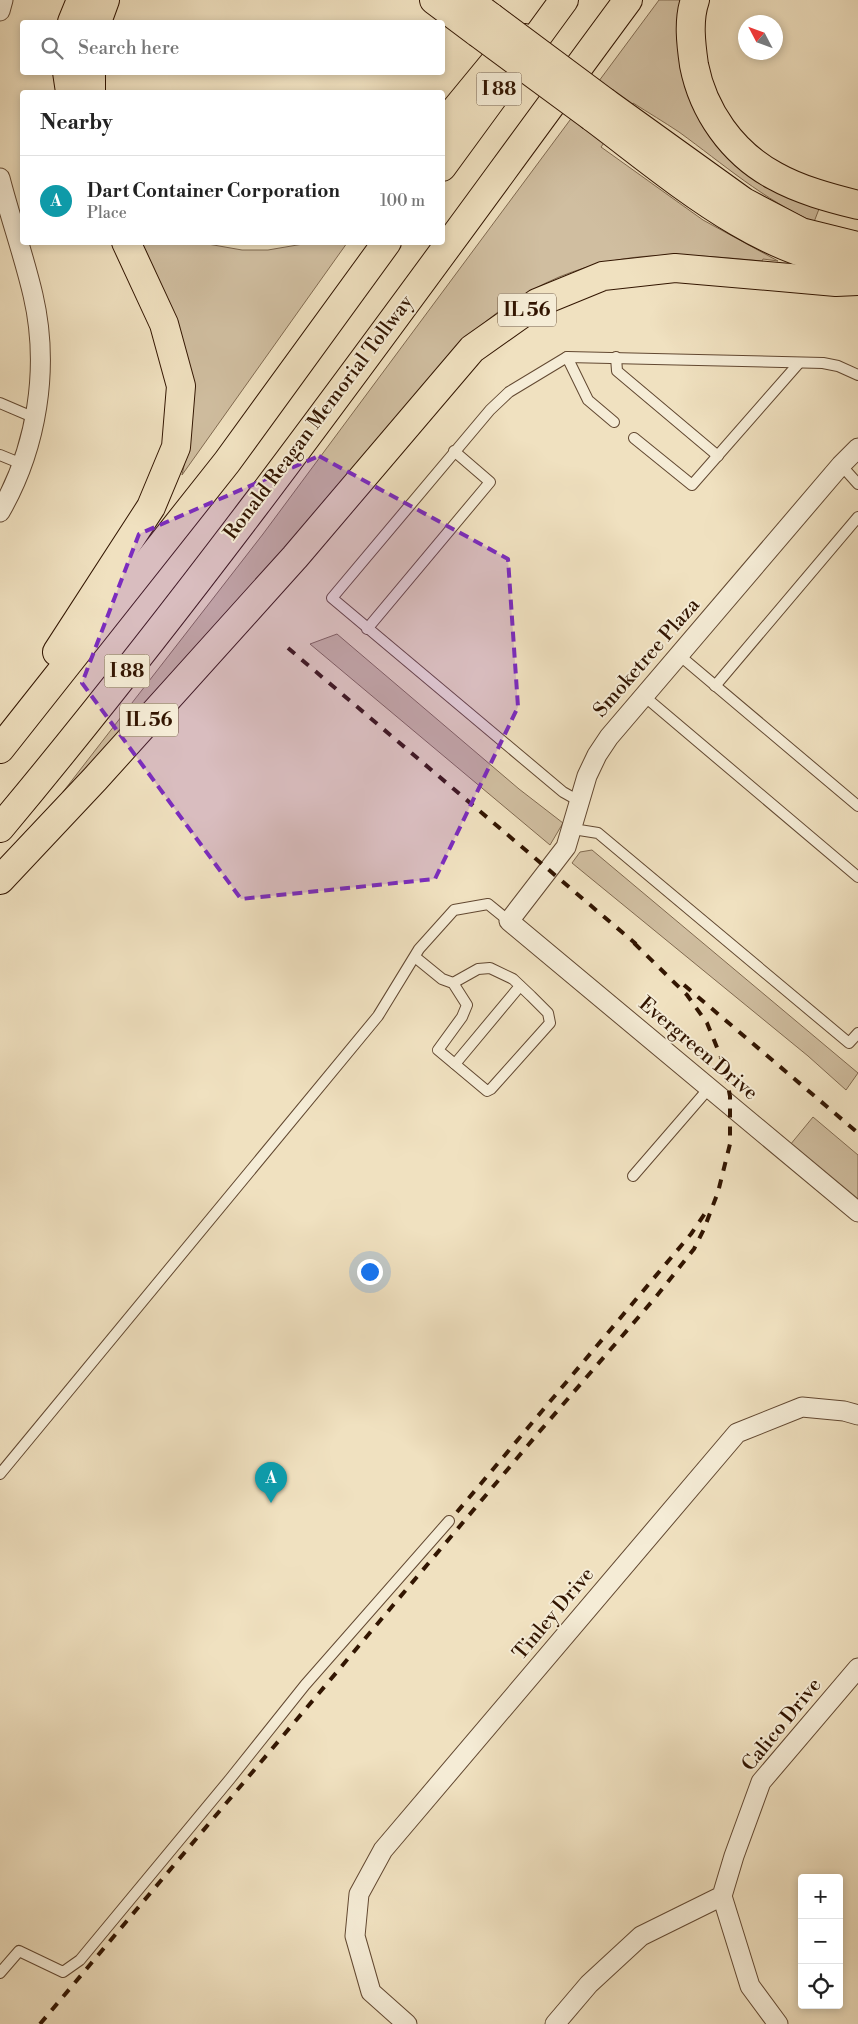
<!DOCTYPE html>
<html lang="en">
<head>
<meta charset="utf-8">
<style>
  :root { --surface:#fff; --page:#f2f2f2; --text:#222; --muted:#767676; --line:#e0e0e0; --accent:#d93025 }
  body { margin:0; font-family:"Libre Bodoni",serif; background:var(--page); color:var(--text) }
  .controls { position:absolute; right:15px; bottom:15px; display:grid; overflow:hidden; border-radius:5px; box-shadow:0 2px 8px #0003 }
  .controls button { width:45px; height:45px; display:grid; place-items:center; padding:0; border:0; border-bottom:1px solid var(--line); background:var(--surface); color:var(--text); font:25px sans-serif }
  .compass { position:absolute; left:738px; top:15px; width:45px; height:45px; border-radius:50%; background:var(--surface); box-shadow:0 2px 8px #0003; rotate:311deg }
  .you { position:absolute; left:369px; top:1271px; width:18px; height:18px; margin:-12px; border:4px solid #fff; border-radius:50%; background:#1a73e8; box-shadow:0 0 0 8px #1a73e833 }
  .badge { display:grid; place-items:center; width:32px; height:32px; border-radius:50%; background:var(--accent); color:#fff; font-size:16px; font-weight:700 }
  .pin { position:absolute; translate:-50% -41px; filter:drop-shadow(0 1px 2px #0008) }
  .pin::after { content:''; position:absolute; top:26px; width:18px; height:15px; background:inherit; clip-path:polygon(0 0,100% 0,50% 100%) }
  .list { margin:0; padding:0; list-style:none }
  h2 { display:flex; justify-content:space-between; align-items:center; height:65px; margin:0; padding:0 20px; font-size:21px }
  h2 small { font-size:16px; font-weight:400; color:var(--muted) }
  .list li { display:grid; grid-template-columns:32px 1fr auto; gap:15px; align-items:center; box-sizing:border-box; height:90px; padding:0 20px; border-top:1px solid var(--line) }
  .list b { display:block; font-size:19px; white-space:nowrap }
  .list p { margin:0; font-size:16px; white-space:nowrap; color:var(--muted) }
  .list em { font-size:16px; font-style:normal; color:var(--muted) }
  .icon { flex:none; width:28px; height:28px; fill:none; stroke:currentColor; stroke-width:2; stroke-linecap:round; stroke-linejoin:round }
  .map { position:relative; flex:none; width:858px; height:2024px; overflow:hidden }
  .search { position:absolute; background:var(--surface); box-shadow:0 2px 8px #0003; left:20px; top:20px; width:425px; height:55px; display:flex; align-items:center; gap:12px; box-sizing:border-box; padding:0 18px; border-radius:5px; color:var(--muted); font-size:19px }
  .panel { position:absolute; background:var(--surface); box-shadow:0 2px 8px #0003; left:20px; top:90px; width:425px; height:155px; border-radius:5px }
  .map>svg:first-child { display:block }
</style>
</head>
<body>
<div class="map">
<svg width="858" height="2024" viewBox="0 0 858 2024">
  <rect width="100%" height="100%" fill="#f0e1c0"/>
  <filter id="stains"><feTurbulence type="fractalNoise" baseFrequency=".004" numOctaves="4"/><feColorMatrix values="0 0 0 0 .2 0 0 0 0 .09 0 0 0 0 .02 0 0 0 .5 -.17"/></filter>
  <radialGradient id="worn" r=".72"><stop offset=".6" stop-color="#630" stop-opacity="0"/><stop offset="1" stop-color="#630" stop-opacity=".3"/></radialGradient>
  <g fill="#d0bea0" stroke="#816a50">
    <path d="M659,0H683L681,61L780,193L819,209L814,222C764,200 723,164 679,132C664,122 649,113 633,103L601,147L703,220L778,261L763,259L762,261C688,254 630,248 559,277C482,310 440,364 389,426C363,458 336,488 310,519C261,576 213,634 163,689C130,726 94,761 59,797L263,534Z"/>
    <polygon points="138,243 202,243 242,250 268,250 309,243 347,243 182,475 189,442"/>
    <polygon points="337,634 519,789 563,823 550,845 310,644"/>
    <polygon points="592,850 858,1073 846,1090 808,1056 572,863 580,852"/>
    <polygon points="813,1117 858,1155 858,1202 790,1145"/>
  </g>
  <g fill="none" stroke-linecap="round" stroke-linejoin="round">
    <defs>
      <g id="lane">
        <polyline points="567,357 588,400 614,422"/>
        <polyline points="616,357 617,371 718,456"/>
        <polyline points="0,403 35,418"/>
        <polyline points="634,438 692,485 799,363"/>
        <polyline points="0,455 22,464"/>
        <polyline points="841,465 858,484"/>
        <polyline points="367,629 490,482 454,451"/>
        <polyline points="679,655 858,806"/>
        <polyline points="715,686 858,517"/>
        <polyline points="644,696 858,877"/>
        <polyline points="579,801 563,792 332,598 490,410 509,392 567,357 823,363 838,366 858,375"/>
        <polyline points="573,829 598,833 849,1043 858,1033"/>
        <polyline points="415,957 442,979 453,983 467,1005 462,1017 438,1050 487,1091 491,1089 550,1023 548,1013 531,996 513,979 490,968 478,969 453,983"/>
        <polyline points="455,1064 520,986"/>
        <polyline points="633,1176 710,1087"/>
        <polyline points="0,1474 378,1016 419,949 454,910 488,904 509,921"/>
        <polyline points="0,1973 19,1951 63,1972 80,1960 230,1779 305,1685 449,1521"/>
      </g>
      <g id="street">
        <polyline points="0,11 3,0"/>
        <path d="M0,178C10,217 24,256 33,295C50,368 37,448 0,512"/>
        <polyline points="858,448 841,465 609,737 597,755 587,776 566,847 509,921 858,1212"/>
        <polyline points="722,1896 750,1986 778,2024"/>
        <polyline points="407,2024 371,1992 355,1936 359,1894 383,1850 737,1433 802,1407 844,1411 858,1415"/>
        <polyline points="555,2024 589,1984 641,1936 722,1896 734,1856 761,1782 858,1668"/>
      </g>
      <g id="highway">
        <polyline points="434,0 478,33"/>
        <polyline points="468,0 491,17"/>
        <path d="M695,0C688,20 691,44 694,65C703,111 732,153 775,176C800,190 830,198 858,205"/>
        <polyline points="72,22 81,0"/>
        <polyline points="97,22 105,0"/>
        <polyline points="67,72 70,92"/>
        <polyline points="91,72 91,92"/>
        <polyline points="605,102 744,202 801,232 857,246"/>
        <path d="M592,117C666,172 763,259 858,264"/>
        <polyline points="442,126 493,64 524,38"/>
        <polyline points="442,167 564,0"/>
        <polyline points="57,652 151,507 176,447 181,386 164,324 126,242"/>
        <polyline points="0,749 227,462 387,242"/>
        <path d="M0,828C222,562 422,279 628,0"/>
        <polyline points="0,880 95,779 295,557 472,349 537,303 603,276 675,268 836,282 858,281"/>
      </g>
    </defs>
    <use href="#lane" stroke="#624831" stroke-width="12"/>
    <use href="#street" stroke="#624831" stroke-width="21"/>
    <use href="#highway" stroke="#321501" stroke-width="30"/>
    <use href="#lane" stroke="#f5ecd6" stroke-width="10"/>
    <use href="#street" stroke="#f5ecd6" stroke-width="19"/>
    <use href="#highway" stroke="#f0e1c0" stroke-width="28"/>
    <g stroke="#321501" stroke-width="4" stroke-dasharray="9 9" stroke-linecap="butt">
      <polyline points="288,648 636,944"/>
      <polyline points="684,985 858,1133"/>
      <polyline points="457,1512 691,1234 706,1212"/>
      <polyline points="40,2024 540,1431 655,1298 694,1249 704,1229 718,1192 730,1144 730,1096 723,1062 707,1023 687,995 631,940"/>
    </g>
    <defs>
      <g id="highway-bridge">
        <polyline points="491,17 605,102"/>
        <polyline points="478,33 592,117"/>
      </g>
    </defs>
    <use href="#highway-bridge" stroke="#321501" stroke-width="30" stroke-linecap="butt"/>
    <use href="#highway-bridge" stroke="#f0e1c0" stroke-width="28"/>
  </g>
  <path fill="#7b2cbf" fill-opacity="0.2" stroke="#7b2cbf" stroke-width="4" stroke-dasharray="10 6" stroke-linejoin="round" d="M319,456L508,559L518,707L435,879L241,899L82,683L139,534Z"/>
  <g text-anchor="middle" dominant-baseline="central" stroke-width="4" stroke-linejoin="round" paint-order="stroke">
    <g fill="#f5ecd6" stroke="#6c5641" stroke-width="1">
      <rect x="476.5" y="72.5" width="45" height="33" rx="4"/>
      <rect x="498" y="293.5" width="58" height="33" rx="4"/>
      <rect x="104.5" y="654.5" width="45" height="33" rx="4"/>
      <rect x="120" y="703.5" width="58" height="33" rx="4"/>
    </g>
    <g font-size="19" font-weight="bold" fill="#321501">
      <text x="499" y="89">I 88</text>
      <text x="527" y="310">IL 56</text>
      <text x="127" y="671">I 88</text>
      <text x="149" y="720">IL 56</text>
    </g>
    <g font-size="20" fill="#321501" stroke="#f5ecd6">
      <text transform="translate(319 418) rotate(-53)">Ronald Reagan Memorial Tollway</text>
      <text transform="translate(647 658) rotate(-49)">Smoketree Plaza</text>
      <text transform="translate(698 1049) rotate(40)">Evergreen Drive</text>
      <text transform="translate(554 1614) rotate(-50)">Tinley Drive</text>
      <text transform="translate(782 1725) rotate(-51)">Calico Drive</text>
    </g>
  </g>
  <rect width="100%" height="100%" filter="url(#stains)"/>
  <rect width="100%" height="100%" fill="url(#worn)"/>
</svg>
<div class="controls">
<button>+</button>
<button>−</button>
<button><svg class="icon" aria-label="locate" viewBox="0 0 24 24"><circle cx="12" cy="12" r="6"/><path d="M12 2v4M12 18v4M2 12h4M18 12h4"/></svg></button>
</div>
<svg class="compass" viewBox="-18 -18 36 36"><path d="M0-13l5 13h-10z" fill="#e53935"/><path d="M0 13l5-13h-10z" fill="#767676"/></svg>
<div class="you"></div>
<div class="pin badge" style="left:271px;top:1503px;background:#0f9aa8">A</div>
<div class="search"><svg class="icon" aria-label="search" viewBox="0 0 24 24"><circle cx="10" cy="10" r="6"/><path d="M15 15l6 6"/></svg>Search here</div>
<section class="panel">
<h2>Nearby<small></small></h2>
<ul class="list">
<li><span class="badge" style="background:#0f9aa8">A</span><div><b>Dart Container Corporation</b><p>Place</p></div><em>100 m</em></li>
</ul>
</section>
</div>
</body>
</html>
